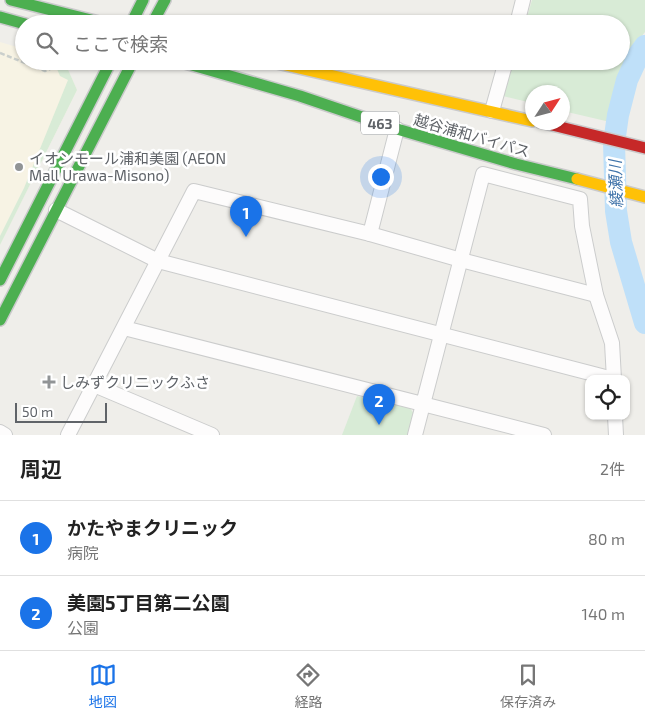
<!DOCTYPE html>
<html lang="ja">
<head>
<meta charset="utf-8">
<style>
  :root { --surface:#fff; --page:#f6f6f6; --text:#222; --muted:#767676; --line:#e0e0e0; --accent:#1a73e8 }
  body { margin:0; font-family:"Exo 2","Noto Sans JP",sans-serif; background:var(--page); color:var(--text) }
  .controls { position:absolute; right:15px; bottom:15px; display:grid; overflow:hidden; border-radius:10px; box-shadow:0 1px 4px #0004 }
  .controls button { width:45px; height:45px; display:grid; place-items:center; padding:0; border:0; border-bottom:1px solid var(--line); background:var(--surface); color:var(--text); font:25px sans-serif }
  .compass { position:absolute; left:525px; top:85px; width:45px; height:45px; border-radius:50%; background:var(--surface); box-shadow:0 1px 4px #0004; rotate:54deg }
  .scale { position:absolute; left:15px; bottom:12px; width:92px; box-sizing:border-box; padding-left:5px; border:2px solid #5f6368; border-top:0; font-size:14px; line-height:18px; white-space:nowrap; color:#5f6368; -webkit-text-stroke:4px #fff; paint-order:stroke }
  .you { position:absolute; left:380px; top:176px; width:18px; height:18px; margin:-12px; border:4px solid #fff; border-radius:50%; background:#1a73e8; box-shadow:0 0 0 8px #1a73e833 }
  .badge { display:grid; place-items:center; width:32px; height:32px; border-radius:50%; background:var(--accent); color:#fff; font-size:16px; font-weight:700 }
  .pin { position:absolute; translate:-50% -41px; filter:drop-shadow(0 1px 2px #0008) }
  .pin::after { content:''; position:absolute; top:26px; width:18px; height:15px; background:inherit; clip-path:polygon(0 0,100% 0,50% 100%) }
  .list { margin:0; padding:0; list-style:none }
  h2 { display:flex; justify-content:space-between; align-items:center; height:65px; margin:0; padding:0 20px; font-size:21px }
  h2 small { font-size:16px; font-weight:400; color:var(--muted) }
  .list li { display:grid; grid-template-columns:32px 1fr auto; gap:15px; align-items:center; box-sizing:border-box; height:75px; padding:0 20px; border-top:1px solid var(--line) }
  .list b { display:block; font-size:19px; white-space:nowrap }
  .list p { margin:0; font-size:16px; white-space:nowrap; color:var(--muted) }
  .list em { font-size:16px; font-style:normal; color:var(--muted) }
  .icon { flex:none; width:28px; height:28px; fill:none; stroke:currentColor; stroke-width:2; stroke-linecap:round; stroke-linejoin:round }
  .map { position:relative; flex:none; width:645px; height:435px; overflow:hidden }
  .search { position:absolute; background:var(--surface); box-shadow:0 1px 4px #0004; left:15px; right:15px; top:15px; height:55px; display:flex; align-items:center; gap:12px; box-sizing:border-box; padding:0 18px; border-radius:28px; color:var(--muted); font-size:19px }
  .sheet { height:215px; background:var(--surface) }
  nav { display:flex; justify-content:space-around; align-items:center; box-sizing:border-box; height:70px; border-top:1px solid var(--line); background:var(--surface); font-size:14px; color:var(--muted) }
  nav a { display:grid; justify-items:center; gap:2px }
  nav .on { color:var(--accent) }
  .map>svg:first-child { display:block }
</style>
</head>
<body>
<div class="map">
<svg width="645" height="435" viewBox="0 0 645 435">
  <rect width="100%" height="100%" fill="#efeeea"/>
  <polygon fill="#f7f3e4" points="0,42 24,49 24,61 64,61 77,90 0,245"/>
  <g fill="#d8ebd6">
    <polygon points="532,0 645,0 645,32 637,42 618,82 610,122 563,111 562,92 532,92 532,103 503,96 514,61 621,61 621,24 525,24"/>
    <polygon points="66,65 77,90 0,245 0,236 24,188 68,80 60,76 57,69"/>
    <polygon points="357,396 410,408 414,414 408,435 342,435"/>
  </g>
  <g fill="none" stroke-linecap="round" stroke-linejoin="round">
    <polyline stroke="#bfe0f9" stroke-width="22" points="645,46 639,54 627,80 618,115 614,143 616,211 621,242 645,323"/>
    <defs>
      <g id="street">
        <polyline points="517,24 523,0"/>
        <polyline points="492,111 506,61"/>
        <polyline points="56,210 158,261 613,379"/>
        <polyline points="370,234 461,260 596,295"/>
        <polyline points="124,328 544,435"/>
        <polyline points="94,385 212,435"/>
        <polyline points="615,416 616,435"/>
        <polyline points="0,432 5,435"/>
        <polyline points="68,435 194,191 370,234 397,129"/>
        <polyline points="415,435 483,174 580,199 582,226 596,295 612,343 614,379"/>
      </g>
      <g id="fast">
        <polyline points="11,0 107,24"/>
        <polyline points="0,17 25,24"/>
        <polyline points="131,24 143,0"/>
        <polyline points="152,24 165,0"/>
        <polyline points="178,61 300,96 397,129 516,164 577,179"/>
        <polyline points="0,280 111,61"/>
        <polyline points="0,320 133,61"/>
      </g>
      <g id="slow">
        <polyline points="268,61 532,121"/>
        <polyline points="577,179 645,197"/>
      </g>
      <polyline id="jam" points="540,122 645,148"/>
    </defs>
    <use href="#street" stroke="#cbcccc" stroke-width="16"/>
    <use href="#fast" stroke="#cacacb" stroke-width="14"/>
    <use href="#slow" stroke="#cacacb" stroke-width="14"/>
    <use href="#jam" stroke="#cacacb" stroke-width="14"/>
    <g stroke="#cacfcc" stroke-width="2.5" stroke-dasharray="5 2.5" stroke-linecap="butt">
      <polyline points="0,53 45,71 70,61"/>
      <polyline points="626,384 627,411"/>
    </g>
    <use href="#street" stroke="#fdfcfc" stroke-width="14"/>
    <use href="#fast" stroke="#4caf50" stroke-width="11"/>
    <use href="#slow" stroke="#ffc107" stroke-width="11"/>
    <use href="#jam" stroke="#c62828" stroke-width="11"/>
  </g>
  <g fill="#919496" stroke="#fff" stroke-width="2">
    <circle cx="19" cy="167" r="5"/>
    <path d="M46.5 374.5h5v5h5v5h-5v5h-5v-5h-5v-5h5z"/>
  </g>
  <g text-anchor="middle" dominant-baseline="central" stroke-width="5" stroke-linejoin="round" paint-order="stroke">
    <rect fill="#fff" stroke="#8f9295" stroke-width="1" x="361" y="111.5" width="38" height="23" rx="4"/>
    <g font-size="14" font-weight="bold" fill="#5f6368">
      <text x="380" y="123">463</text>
    </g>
    <g font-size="15" fill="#5f6368" stroke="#fff">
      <text transform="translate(472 135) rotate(16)">越谷浦和バイパス</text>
    </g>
    <g font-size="15" fill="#5f6368" stroke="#fff" text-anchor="start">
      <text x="29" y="158">イオンモール浦和美園 (AEON<tspan x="29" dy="17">Mall Urawa-Misono)</tspan></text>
      <text x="60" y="382">しみずクリニックふさ</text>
    </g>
    <g font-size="16" font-style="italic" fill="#4174aa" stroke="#fff">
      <text transform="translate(615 184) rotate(-92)">綾瀬川</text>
    </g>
  </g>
</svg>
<div class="controls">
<button><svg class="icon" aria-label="locate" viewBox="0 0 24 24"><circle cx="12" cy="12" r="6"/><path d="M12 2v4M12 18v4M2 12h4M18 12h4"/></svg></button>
</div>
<svg class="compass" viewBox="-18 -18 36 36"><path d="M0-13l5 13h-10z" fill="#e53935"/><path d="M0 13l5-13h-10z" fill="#767676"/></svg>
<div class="scale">50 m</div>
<div class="you"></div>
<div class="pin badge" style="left:246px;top:237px">1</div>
<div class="pin badge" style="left:379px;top:425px">2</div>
<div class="search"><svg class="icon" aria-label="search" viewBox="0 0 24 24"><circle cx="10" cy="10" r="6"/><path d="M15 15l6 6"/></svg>ここで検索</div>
</div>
<section class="sheet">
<h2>周辺<small>2件</small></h2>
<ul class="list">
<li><span class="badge">1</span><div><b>かたやまクリニック</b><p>病院</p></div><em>80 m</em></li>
<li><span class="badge">2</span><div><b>美園5丁目第二公園</b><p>公園</p></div><em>140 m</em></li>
</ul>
</section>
<nav>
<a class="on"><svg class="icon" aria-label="map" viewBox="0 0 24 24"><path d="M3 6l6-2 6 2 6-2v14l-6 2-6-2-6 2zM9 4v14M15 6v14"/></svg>地図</a>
<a><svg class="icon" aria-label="directions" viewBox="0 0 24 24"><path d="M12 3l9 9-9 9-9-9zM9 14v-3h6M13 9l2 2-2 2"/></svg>経路</a>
<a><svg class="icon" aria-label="saved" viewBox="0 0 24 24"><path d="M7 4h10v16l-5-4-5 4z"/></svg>保存済み</a>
</nav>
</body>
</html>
